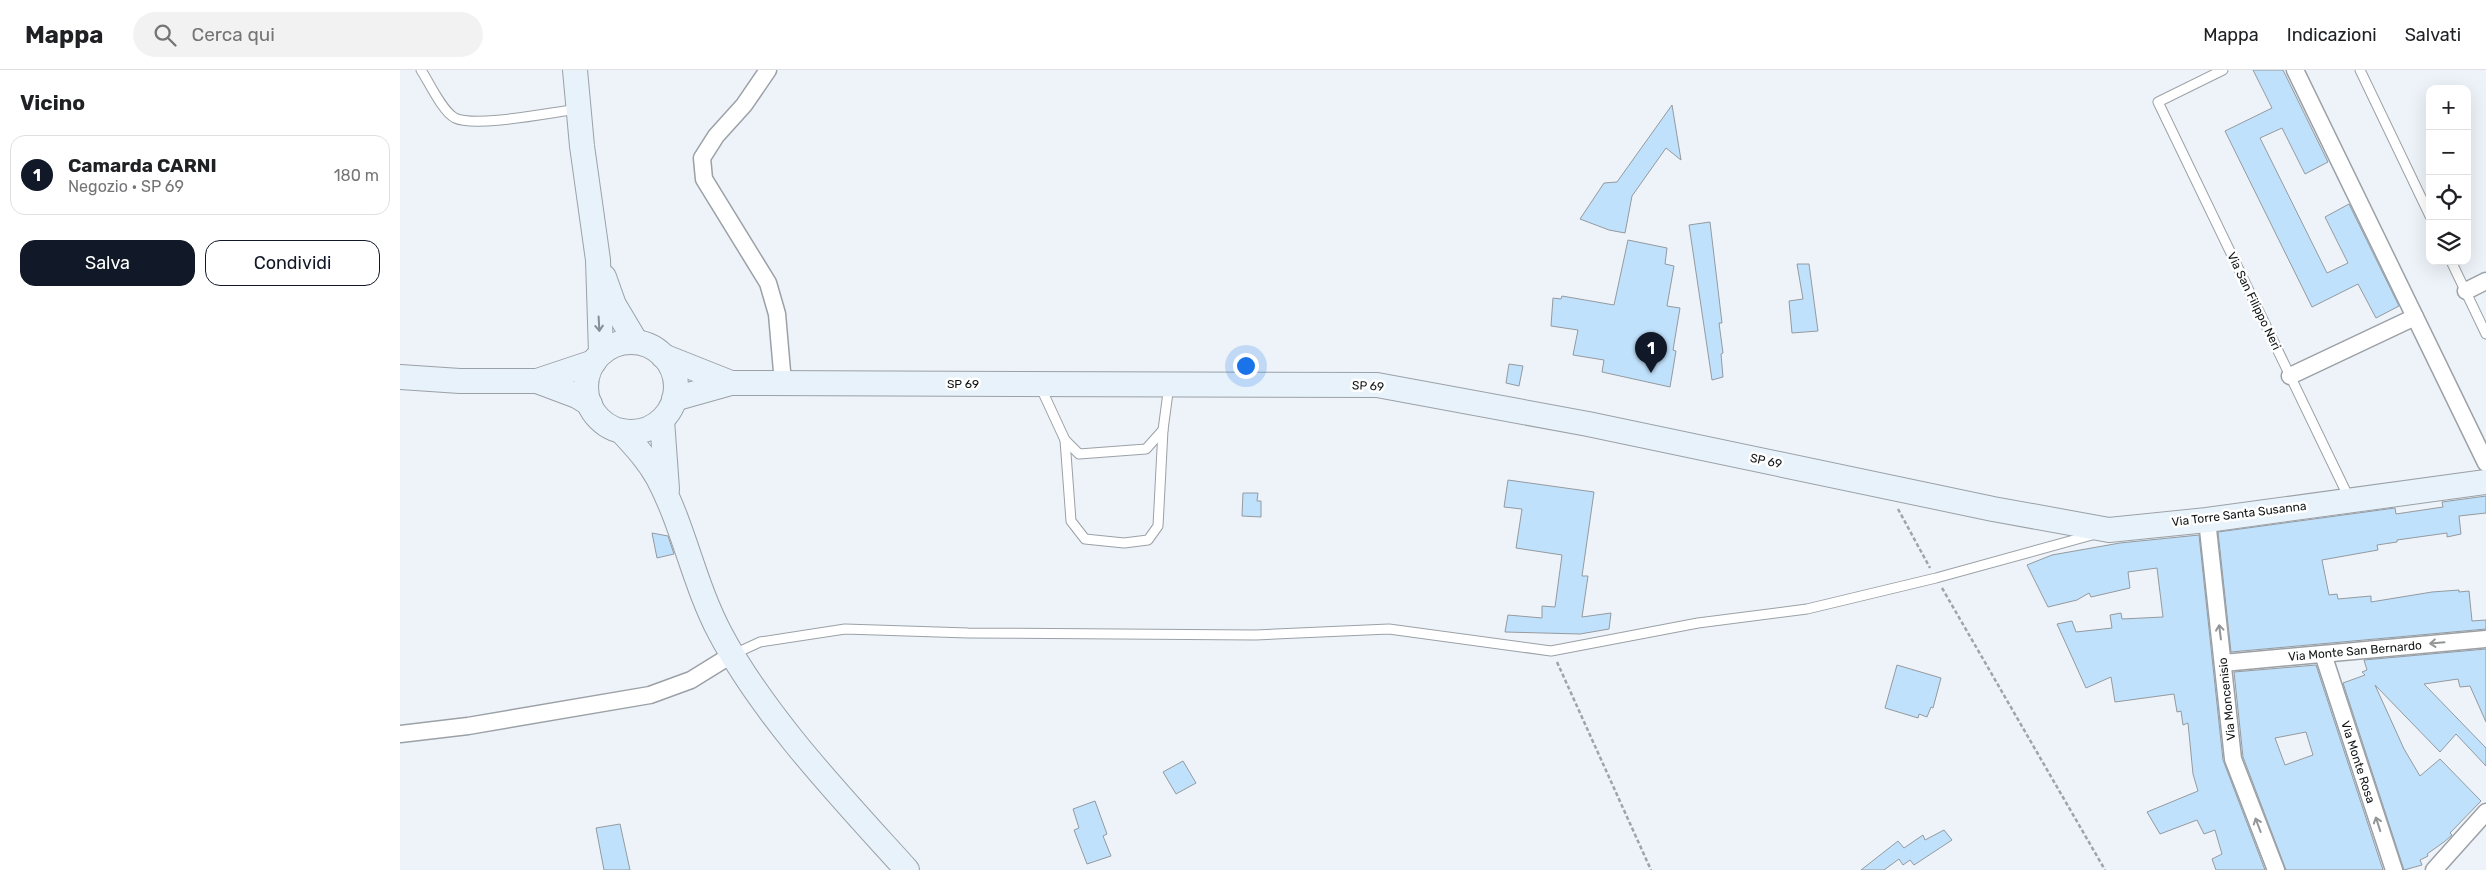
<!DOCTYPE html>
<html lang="it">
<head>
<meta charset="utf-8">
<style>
  :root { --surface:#fff; --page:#f2f2f2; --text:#202124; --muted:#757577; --line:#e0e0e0; --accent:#111827 }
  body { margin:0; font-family:Rubik,sans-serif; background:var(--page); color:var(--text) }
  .controls { position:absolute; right:15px; top:15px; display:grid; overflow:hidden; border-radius:10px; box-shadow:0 5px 20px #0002 }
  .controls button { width:45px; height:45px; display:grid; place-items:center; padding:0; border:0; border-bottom:1px solid var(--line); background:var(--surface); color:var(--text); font:25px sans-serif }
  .you { position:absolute; left:845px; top:295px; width:18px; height:18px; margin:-12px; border:4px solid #fff; border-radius:50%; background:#1a73e8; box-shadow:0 0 0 8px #1a73e833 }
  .badge { display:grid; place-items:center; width:32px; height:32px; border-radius:50%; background:var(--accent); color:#fff; font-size:16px; font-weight:700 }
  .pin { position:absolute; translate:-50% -41px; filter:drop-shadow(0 1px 2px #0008) }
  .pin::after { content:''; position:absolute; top:26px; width:18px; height:15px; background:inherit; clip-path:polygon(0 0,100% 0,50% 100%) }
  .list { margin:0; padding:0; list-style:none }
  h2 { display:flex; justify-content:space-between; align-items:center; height:65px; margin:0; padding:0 20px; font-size:21px }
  h2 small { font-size:16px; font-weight:400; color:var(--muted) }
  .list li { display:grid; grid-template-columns:32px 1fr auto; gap:15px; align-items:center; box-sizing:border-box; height:80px; margin:0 10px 10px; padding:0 10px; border:1px solid var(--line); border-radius:15px }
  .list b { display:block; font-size:19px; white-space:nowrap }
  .list p { margin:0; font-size:16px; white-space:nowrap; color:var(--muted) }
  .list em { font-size:16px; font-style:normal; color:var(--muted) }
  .actions { display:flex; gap:10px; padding:15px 20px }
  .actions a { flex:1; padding:11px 0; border:1px solid var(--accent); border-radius:15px; text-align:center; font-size:18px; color:var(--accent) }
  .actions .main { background:var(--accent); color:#fff }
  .icon { flex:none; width:28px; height:28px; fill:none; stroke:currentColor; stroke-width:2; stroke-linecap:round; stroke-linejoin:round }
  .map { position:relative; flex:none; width:2086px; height:800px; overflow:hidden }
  header { display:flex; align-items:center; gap:30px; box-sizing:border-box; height:70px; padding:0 25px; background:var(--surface); border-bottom:1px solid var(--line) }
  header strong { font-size:24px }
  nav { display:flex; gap:28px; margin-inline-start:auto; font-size:18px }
  .search { width:350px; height:45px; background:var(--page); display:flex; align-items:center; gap:12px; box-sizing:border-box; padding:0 18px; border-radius:28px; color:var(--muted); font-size:19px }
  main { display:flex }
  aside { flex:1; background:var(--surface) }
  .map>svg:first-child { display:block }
</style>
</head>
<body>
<header>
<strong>Mappa</strong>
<div class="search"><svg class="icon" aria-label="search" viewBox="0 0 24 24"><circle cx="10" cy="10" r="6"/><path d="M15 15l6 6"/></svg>Cerca qui</div>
<nav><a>Mappa</a><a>Indicazioni</a><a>Salvati</a></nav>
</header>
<main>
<aside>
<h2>Vicino<small></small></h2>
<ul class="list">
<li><span class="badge">1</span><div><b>Camarda CARNI</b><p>Negozio · SP 69</p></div><em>180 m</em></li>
</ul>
<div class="actions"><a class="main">Salva</a><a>Condividi</a></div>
</aside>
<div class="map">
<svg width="2086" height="800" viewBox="0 0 2086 800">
  <rect width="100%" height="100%" fill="#edf3f9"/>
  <g fill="#c0e1fb" stroke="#949a9f" fill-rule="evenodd">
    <polygon points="1853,0 1883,0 1928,92 1905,104 1882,58 1860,68 1927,203 1948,193 1925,147 1949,134 1999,236 1976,248 1958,214 1912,237 1825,61 1872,38"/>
    <polygon points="1272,35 1281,90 1266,78 1232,126 1225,163 1209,160 1180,149 1204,113 1217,112"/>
    <polygon points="1310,152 1322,253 1319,253 1323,283 1321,284 1323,307 1312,310 1289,155"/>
    <polygon points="1228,170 1267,178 1265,194 1274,196 1267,236 1280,238 1273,280 1276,281 1270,317 1202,302 1204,290 1173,285 1178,260 1151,256 1153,228 1161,229 1162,226 1214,235"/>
    <polygon points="1397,194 1409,194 1418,261 1392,263 1389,231 1403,229"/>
    <polygon points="1109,294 1123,296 1119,316 1106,313"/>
    <polygon points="1108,410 1194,422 1182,506 1188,506 1182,547 1211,543 1209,559 1180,564 1105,562 1108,545 1142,548 1142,536 1155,537 1162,485 1116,478 1122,439 1104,437"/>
    <polygon points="843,423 858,423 857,431 861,431 861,447 842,446"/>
    <polygon points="2086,426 2086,443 2059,446 2061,464 2047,467 2047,463 1997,470 1997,472 1977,475 1978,480 1922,490 1929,525 1937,524 1938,529 1971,526 1971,532 2032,522 2059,520 2059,522 2069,521 2072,551 2086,550 2086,559 1831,582 1818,462 1995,438 1996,444 2043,437 2042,432"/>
    <polygon points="252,463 268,466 274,484 257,488"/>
    <polygon points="1799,465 1823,690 1865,800 1816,800 1812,789 1822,784 1815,760 1804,764 1797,750 1760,764 1747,742 1798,721 1793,704 1788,653 1783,655 1781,641 1777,642 1774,624 1715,632 1711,607 1686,618 1657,554 1672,551 1676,562 1712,558 1710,545 1721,543 1722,549 1763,547 1757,498 1728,502 1730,518 1691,527 1689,523 1677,530 1648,537 1627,495 1652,485 1720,473"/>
    <polygon points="2086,579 2086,652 2070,616 2060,617 2058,609 2024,614 2086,678 2086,696 2056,664 2040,682 1975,615 2004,679 2020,706 2040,689 2081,731 2050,763 2052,765 2044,772 2027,784 2028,786 2020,790 2022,795 2004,800 1943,613 1965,605 1962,602 1967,600 1964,590"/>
    <polygon points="1497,595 1541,608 1533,638 1531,637 1527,647 1519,644 1518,648 1485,638"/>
    <path d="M1916,595L1983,800H1886L1843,687L1834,602ZM1906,662L1913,685L1885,695L1875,668Z"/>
    <polygon points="783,691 796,713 776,724 763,702"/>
    <polygon points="695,731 707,764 703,766 711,786 687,794 674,760 679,758 673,739"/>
    <polygon points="220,754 230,800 204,800 196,758"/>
    <polygon points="1544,760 1552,770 1514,795 1510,790 1503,795 1499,789 1484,800 1461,800 1498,771 1504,778 1523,765 1525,770"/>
  </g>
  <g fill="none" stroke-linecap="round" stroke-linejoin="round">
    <defs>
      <g id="lane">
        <path d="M21,0C29,12 42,41 55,48C76,58 152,42 179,39"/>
        <polyline points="1823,0 1758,32 1949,428"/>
        <polyline points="1960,0 2030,146"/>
        <polyline points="2051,191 2086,264"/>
        <polyline points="640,316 665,370 679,384 746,379 763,360 769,315"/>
        <polyline points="665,370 671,451 685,469 724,473 748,470 758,456 763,360"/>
        <polyline points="334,584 360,572 445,559 568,563 856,565 989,559 1151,581 1298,553 1407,539 1536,508 1692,465"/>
      </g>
      <g id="street">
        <polyline points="368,0 344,35 316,66 302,88 304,109 368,213 377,244 383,313"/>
        <polyline points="1895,0 2086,393"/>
        <polyline points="2066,221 2086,211"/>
        <polyline points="1890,306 2015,247"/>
        <polyline points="1807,450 1833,689 1876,800"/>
        <polyline points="1923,584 1994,800"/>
        <polyline points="1823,593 2086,569"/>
        <polyline points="0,664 68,656 250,625 291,610 333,584"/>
        <polyline points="2034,800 2086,742"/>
      </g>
      <g id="secondary">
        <polyline points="175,0 182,76 198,190 201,283"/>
        <polyline points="204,207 214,235 236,272"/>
        <circle cx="231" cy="317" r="45"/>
        <polyline points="263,286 331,313"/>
        <polyline points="0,307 60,311 137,311 194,292"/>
        <polyline points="137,311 177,326 190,334"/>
        <polyline points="274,329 331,313 977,315 1188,354 1593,439 1709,460 1807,450 2086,412"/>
        <polyline points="262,350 267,419"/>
        <path d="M221,361C235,376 248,390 258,408C284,457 294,514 320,563C365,648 443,729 507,800"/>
      </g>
    </defs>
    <use href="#lane" stroke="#9ba1a6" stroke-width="11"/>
    <use href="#street" stroke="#9ba1a6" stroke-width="19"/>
    <use href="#secondary" stroke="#9ba1a6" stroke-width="26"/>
    <g stroke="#a0a4a8" stroke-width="2.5" stroke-dasharray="4 2.5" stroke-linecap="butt">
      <polyline points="1498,439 1530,498"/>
      <polyline points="1542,518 1705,800"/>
      <polyline points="1157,592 1251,800"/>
    </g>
    <use href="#lane" stroke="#fff" stroke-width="9"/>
    <use href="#street" stroke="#fff" stroke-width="16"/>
    <use href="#secondary" stroke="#e7f2fb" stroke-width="24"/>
  </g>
  <defs><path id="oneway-shaft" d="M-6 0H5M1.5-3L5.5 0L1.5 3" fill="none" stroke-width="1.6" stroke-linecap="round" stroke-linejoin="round" transform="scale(1.25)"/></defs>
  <use stroke="#878e94" href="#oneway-shaft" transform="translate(199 254) rotate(87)"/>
  <g stroke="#949596">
    <use href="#oneway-shaft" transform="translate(1820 562) rotate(-97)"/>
    <use href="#oneway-shaft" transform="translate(2037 573) rotate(175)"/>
    <use href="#oneway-shaft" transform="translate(1978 754) rotate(-108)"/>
    <use href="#oneway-shaft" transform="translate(1858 755) rotate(-111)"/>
  </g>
  <g text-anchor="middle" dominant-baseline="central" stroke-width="5" stroke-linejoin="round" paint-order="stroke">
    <g font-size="12" fill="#121415" stroke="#fff">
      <text transform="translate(1854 231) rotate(64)">Via San Filippo Neri</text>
      <text x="563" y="314">SP 69</text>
      <text transform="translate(968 316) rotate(3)">SP 69</text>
      <text transform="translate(1366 391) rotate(12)">SP 69</text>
      <text transform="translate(1839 444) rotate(-7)">Via Torre Santa Susanna</text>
      <text transform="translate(1955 581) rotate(-5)">Via Monte San Bernardo</text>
      <text transform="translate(1827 629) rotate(-96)">Via Moncenisio</text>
      <text transform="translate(1958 692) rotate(72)">Via Monte Rosa</text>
    </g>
  </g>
</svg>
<div class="controls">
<button>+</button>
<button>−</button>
<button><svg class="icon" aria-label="locate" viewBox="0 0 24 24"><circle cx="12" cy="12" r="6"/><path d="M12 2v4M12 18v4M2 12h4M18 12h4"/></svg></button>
<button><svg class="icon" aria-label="layers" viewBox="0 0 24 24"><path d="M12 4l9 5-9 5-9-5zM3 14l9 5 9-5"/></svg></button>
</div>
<div class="you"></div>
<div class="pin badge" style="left:1251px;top:303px">1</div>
</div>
</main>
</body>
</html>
